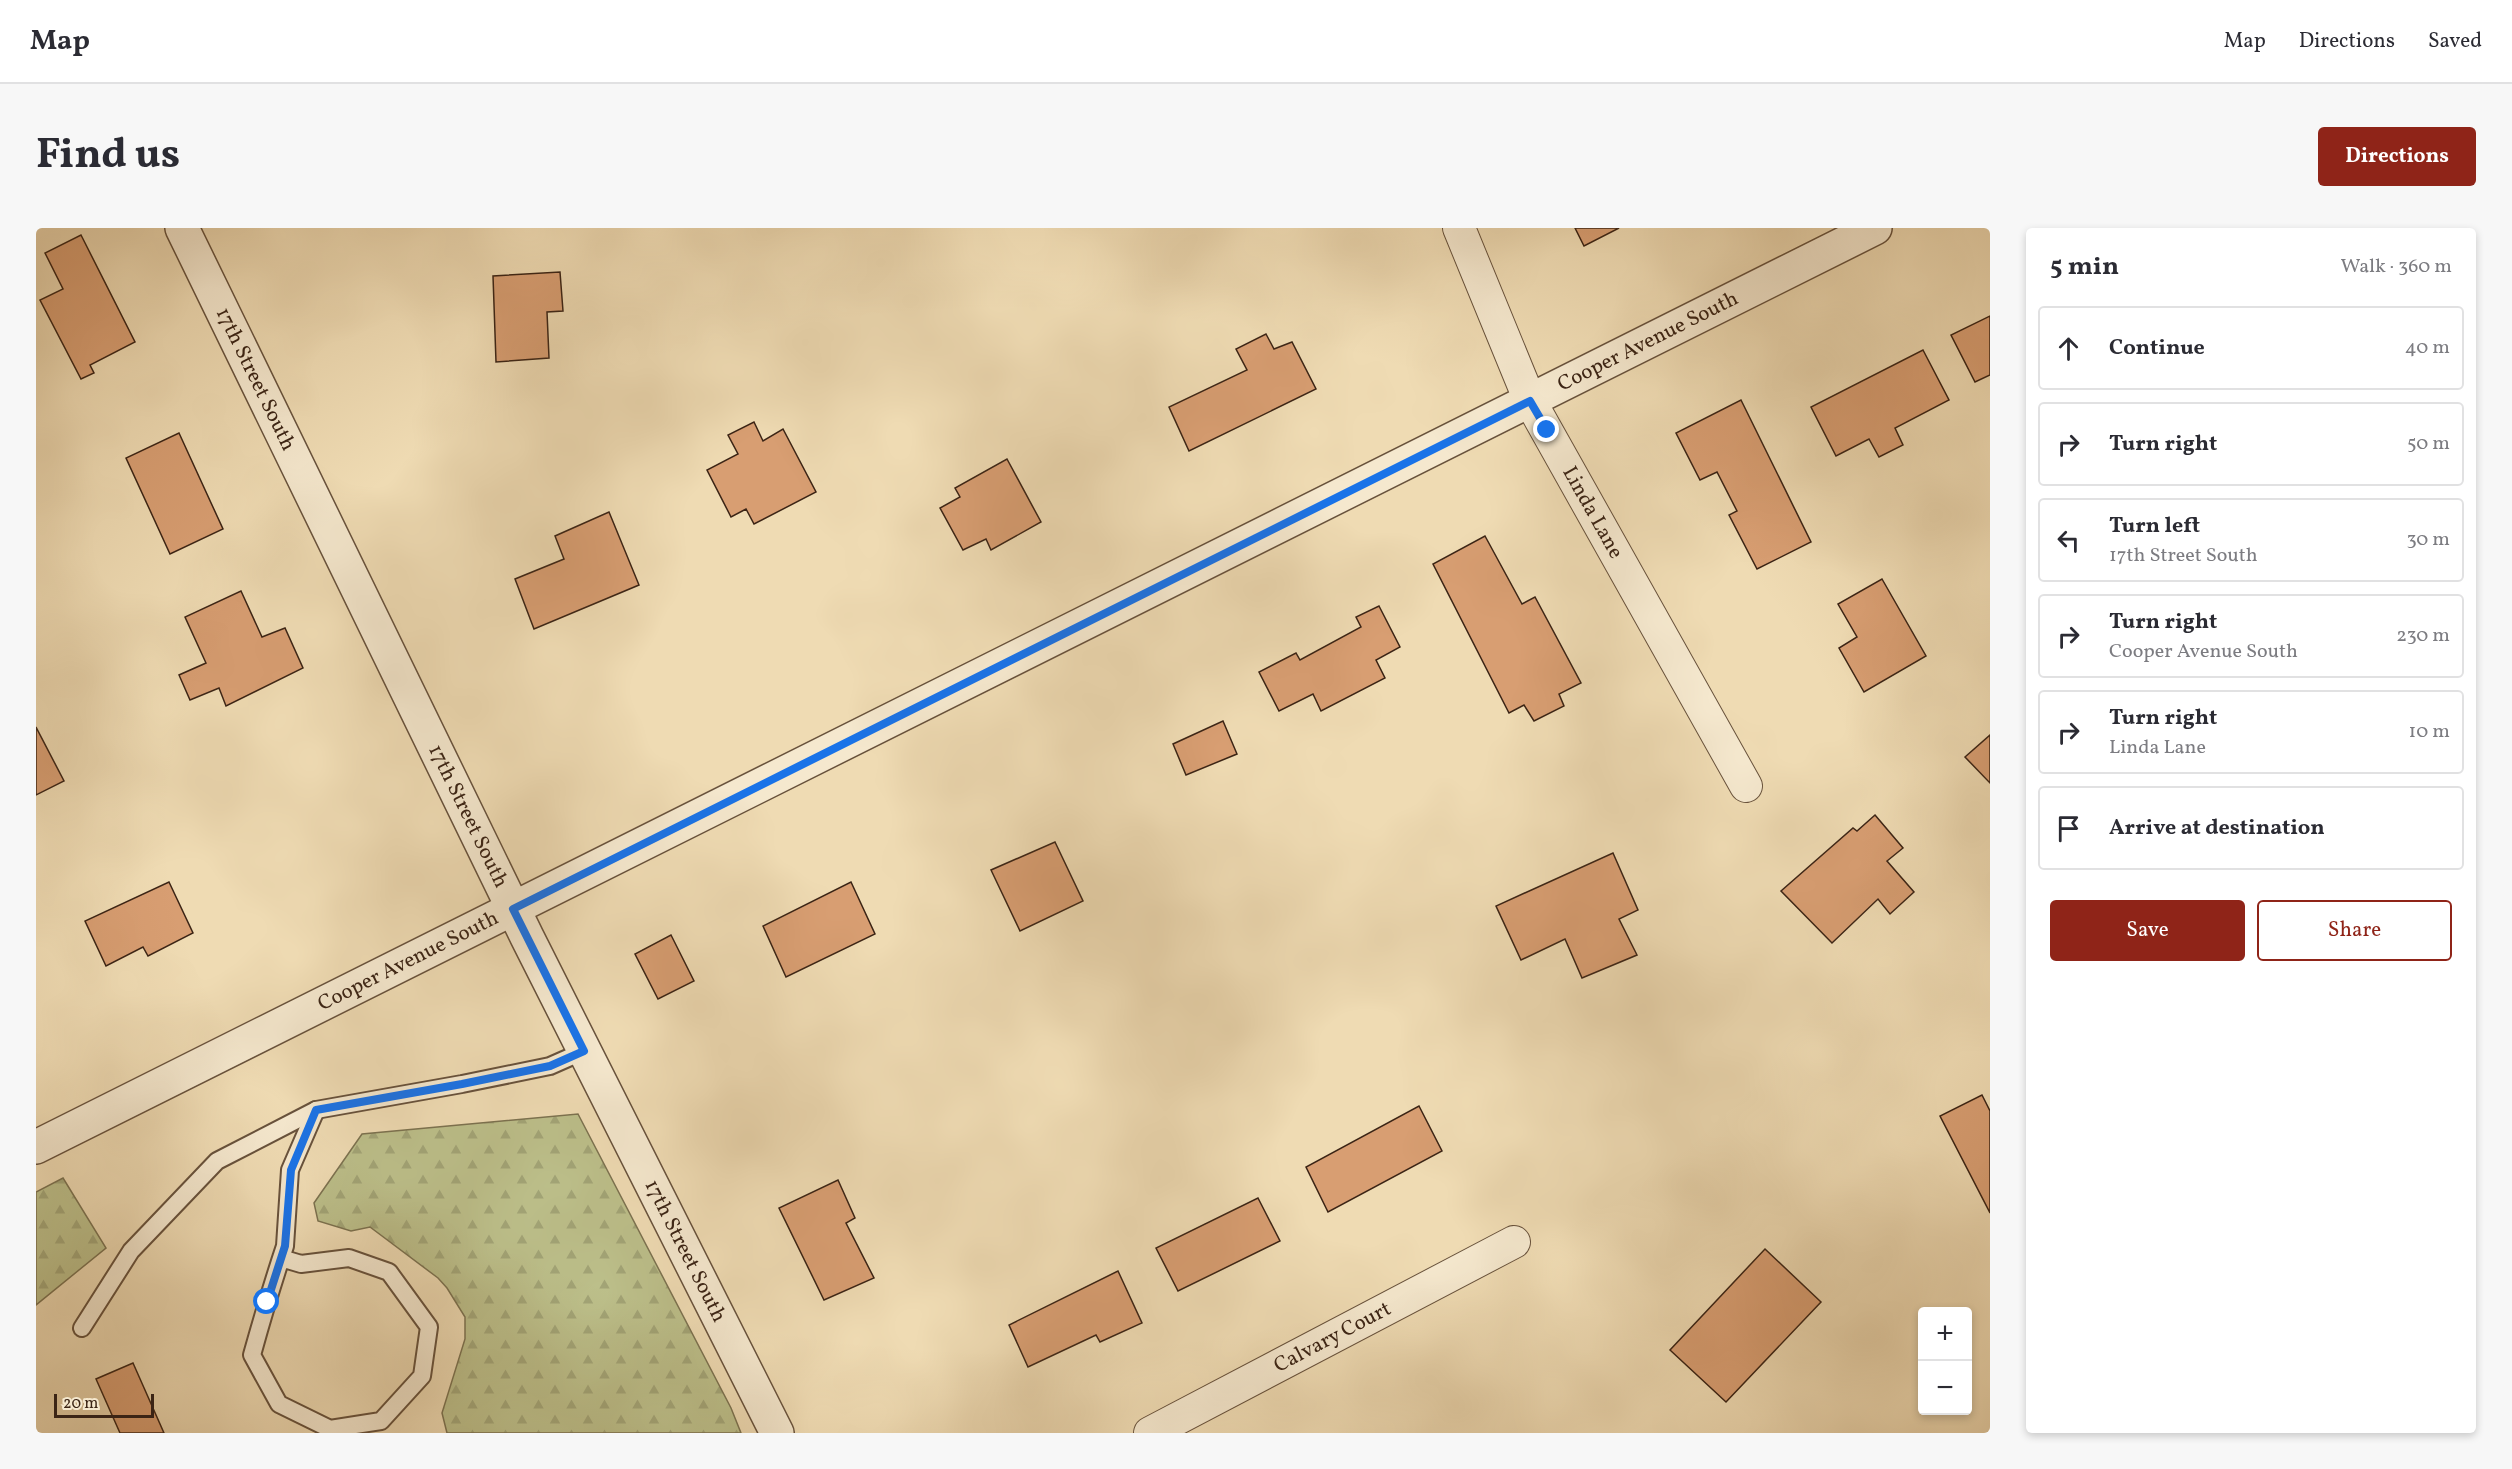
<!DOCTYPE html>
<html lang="en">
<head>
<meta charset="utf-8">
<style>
  :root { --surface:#fff; --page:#f7f7f7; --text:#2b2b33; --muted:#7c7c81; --line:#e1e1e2; --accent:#8f2418 }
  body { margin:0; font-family:Vollkorn,serif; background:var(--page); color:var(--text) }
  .controls { position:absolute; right:18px; bottom:18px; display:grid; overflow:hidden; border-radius:6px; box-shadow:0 3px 9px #0003 }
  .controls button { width:54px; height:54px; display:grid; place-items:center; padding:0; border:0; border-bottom:2px solid var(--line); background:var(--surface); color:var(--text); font:30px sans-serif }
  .scale { position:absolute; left:18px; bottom:15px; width:100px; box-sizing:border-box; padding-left:6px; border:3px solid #3b2415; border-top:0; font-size:16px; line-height:21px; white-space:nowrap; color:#3b2415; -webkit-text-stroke:4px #f5e8ce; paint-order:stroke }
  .stop { position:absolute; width:18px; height:18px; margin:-14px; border:4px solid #1a73e8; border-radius:50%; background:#fff }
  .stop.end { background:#1a73e8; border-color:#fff; box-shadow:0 2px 6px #0008 }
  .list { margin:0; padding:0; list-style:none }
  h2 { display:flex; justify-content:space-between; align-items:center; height:78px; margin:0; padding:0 24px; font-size:26px }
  h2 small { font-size:20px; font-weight:400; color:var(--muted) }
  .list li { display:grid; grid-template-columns:39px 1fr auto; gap:18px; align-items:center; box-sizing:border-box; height:84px; margin:0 12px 12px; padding:0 12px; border:2px solid var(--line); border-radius:6px }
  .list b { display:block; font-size:22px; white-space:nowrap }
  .list p { margin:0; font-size:20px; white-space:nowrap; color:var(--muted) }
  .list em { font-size:20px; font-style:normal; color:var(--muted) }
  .actions { display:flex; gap:12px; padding:18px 24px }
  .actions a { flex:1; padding:14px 0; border:2px solid var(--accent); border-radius:6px; text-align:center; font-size:21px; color:var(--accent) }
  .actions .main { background:var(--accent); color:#fff }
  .icon { flex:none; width:33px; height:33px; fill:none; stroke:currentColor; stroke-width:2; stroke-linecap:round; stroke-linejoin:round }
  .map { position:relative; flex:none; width:1954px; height:1205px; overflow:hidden; border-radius:6px }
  header { display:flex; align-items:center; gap:36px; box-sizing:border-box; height:84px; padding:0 30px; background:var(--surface); border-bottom:2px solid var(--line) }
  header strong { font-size:28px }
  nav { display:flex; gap:33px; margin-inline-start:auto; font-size:21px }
  .intro { display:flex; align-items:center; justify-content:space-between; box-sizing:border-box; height:144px; padding:0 36px }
  h1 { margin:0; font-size:42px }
  .button { padding:15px 27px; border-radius:6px; background:var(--accent); color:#fff; font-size:21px; font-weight:700 }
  main { display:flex; gap:36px; padding:0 36px }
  aside { flex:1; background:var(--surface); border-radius:6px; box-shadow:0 3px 9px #0003 }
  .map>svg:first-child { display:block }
</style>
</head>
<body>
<header>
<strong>Map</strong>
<nav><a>Map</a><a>Directions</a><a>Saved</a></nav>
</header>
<div class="intro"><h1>Find us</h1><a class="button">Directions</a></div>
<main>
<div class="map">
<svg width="1954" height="1205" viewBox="0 0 1954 1205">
  <defs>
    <pattern id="forest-firs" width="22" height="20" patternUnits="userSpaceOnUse" patternTransform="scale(1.5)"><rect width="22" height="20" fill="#bcbf8a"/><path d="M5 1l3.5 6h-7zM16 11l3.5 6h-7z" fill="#a2a476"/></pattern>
  </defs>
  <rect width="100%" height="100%" fill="#efdbb3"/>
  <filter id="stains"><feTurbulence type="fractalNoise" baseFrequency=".00333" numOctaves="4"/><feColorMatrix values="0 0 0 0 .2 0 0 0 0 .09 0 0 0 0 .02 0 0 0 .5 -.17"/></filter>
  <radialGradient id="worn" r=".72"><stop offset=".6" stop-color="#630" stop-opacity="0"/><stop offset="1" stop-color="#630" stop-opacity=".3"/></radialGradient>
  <g fill="url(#forest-firs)" stroke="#7c7250" stroke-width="1.5">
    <polygon points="542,886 695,1180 705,1205 411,1205 406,1185 429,1111 429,1089 411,1060 402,1050 334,999 315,1003 282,993 278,975 326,906"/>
    <polygon points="27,950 70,1020 0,1077 0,964"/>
  </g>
  <g fill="#d89e72" stroke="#3b2415" stroke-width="1.5">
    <polygon points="1539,0 1583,0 1548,18"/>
    <polygon points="45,7 99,114 54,137 58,145 45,151 4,72 27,61 9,25"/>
    <polygon points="524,44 527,83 511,84 513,130 460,134 457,48"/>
    <polygon points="1954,88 1954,147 1939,154 1915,107"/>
    <polygon points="1230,106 1238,121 1256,114 1280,161 1153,223 1133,179 1211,142 1200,121"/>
    <polygon points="1887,122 1913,172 1859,200 1867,217 1843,229 1833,211 1800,228 1775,179"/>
    <polygon points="1705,172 1775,314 1721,341 1693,287 1701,283 1681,244 1664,252 1640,205"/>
    <polygon points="718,194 727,213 747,201 780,264 718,296 710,281 695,289 671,242 702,226 692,207"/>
    <polygon points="143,205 187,301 134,326 90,230"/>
    <polygon points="971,231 1005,294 955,322 950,311 927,322 904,280 924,269 919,260"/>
    <polygon points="573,284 603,357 498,401 479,351 528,331 519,308"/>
    <polygon points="1449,308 1486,376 1499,369 1545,455 1523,466 1528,478 1498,493 1488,477 1473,485 1397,336"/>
    <polygon points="1846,351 1890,428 1828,464 1803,420 1821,409 1802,376"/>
    <polygon points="205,363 226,409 249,400 267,440 190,478 183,460 154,472 143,447 170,435 149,389"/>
    <polygon points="1343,378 1364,419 1340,432 1349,450 1285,483 1277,466 1243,483 1223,444 1260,425 1264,432 1325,399 1320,389"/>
    <polygon points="1187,493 1201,526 1150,547 1137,516"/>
    <polygon points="0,499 28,553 0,567"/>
    <polygon points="1954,507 1954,555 1929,529"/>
    <polygon points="1839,587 1867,620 1851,633 1878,664 1854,686 1842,671 1796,715 1745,663 1817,600 1821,603"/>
    <polygon points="1019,614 1047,673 984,703 955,642"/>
    <polygon points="1577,625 1602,682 1583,691 1601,727 1546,750 1529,711 1485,732 1460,678"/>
    <polygon points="133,654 157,705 112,728 107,719 70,738 49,693"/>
    <polygon points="815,654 839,706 750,749 727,698"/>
    <polygon points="635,707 658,753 622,771 599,726"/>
    <polygon points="1946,867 1954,883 1954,985 1904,888"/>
    <polygon points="1383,878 1406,923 1292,984 1270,939"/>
    <polygon points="802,952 819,990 810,995 838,1050 788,1072 743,980"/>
    <polygon points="1222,970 1244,1013 1142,1063 1120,1020"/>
    <polygon points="1729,1021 1785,1074 1690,1174 1634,1122"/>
    <polygon points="1082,1043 1106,1095 1064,1114 1060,1107 992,1139 973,1097"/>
    <polygon points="97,1135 128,1205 84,1205 60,1151"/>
  </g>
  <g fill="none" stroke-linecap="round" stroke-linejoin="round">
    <defs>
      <g id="service">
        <path d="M245,1030L265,1036L313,1030L353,1044L393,1099L386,1148L345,1193L294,1201L243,1176L216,1127C226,1091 237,1054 249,1018L254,942L280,882"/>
        <polyline points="46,1100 95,1023 181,933 280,882 426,856 514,838 548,823"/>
      </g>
      <g id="minor">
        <path id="s1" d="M1423,0L1494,173L1710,558"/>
        <path id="s2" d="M1114,1205L1478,1014"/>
      </g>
      <g id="tertiary">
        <path id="s3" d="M146,0L491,709L741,1205"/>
        <path id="s4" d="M0,919L1839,0"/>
      </g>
    </defs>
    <use href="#service" stroke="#68523c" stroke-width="20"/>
    <use href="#minor" stroke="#68523c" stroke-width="34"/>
    <use href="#tertiary" stroke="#68523c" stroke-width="36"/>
    <use href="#service" stroke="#f5e8ce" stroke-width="16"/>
    <use href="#minor" stroke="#f5e8ce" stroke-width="32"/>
    <use href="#tertiary" stroke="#f5e8ce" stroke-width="33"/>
  </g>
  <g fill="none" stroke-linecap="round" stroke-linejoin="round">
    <polyline stroke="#1a73e8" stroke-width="8" points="231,1074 249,1018 255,942 280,882 426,856 514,838 548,823 477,681 1494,173 1511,202"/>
  </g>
  <g text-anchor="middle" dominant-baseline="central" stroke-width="6" stroke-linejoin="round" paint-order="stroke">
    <g font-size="21" fill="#3b2415" stroke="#f5e8ce">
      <text stroke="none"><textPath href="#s4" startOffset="1802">Cooper Avenue South</textPath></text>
      <text stroke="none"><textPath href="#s3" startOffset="168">17th Street South</textPath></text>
      <text stroke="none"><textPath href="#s1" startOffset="315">Linda Lane</textPath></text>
      <text stroke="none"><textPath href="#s3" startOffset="654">17th Street South</textPath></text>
      <text stroke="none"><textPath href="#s4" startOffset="416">Cooper Avenue South</textPath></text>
      <text stroke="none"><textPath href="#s3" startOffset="1140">17th Street South</textPath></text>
      <text stroke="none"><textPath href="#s2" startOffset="206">Calvary Court</textPath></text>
    </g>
  </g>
  <rect width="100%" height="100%" filter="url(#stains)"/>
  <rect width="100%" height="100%" fill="url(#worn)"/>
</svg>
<div class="controls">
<button>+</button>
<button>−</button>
</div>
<div class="scale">20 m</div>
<div class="stop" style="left:231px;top:1074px"></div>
<div class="stop end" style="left:1511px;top:202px"></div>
</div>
<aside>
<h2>5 min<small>Walk · 360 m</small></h2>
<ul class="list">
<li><svg class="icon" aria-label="ahead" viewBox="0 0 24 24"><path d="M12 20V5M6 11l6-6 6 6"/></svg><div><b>Continue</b></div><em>40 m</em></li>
<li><svg class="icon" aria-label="right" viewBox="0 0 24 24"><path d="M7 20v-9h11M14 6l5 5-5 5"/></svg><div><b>Turn right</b></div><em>50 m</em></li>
<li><svg class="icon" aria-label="left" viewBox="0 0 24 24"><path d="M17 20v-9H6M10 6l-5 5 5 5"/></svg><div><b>Turn left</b><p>17th Street South</p></div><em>30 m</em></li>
<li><svg class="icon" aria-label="right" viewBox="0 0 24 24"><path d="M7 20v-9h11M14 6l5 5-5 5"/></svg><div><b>Turn right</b><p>Cooper Avenue South</p></div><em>230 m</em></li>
<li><svg class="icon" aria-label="right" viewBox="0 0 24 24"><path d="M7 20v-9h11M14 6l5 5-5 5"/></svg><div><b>Turn right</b><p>Linda Lane</p></div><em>10 m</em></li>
<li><svg class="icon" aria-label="arrive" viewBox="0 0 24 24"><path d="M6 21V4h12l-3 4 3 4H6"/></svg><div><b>Arrive at destination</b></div></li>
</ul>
<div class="actions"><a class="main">Save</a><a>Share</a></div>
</aside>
</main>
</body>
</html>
